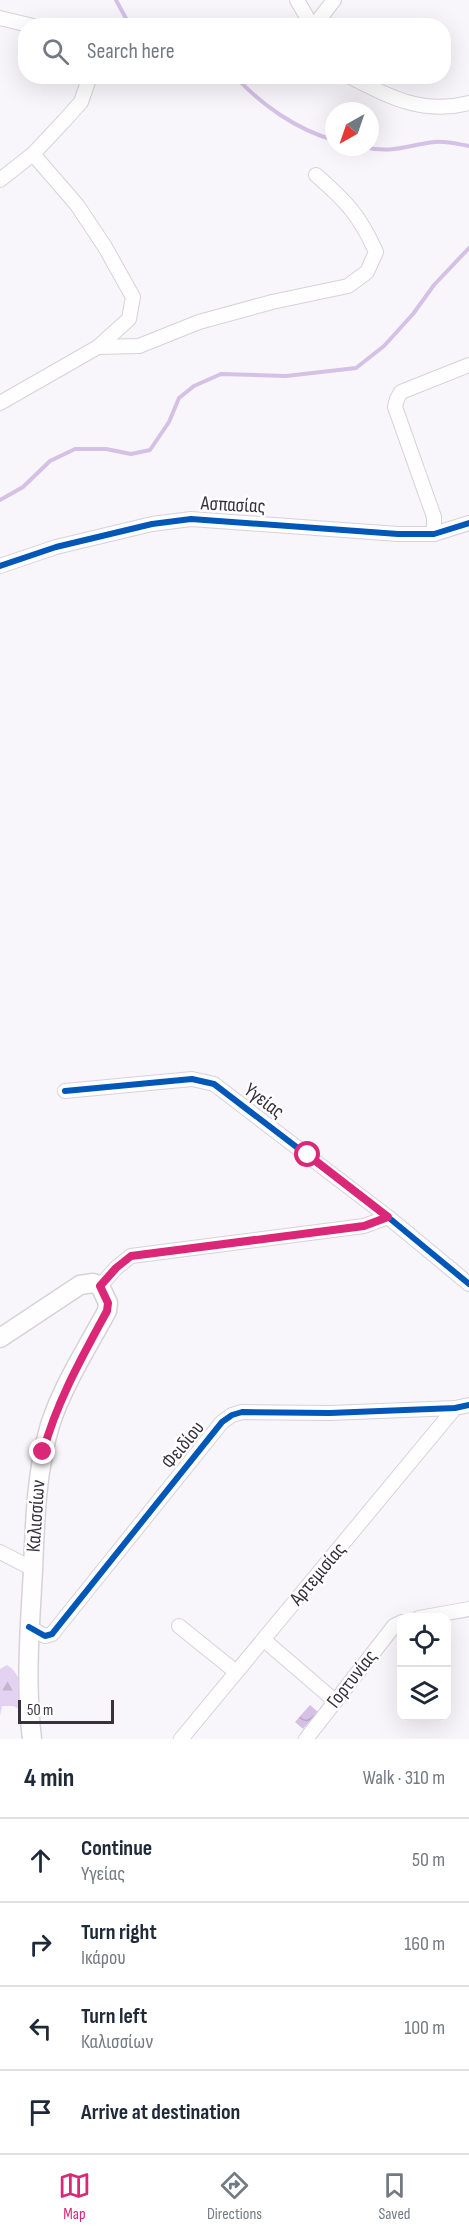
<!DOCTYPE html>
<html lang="en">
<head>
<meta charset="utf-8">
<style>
  :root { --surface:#fff; --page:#f6f6f7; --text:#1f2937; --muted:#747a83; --line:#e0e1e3; --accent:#db2777 }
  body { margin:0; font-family:"Sofia Sans Condensed",sans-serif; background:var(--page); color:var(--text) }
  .controls { position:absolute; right:18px; bottom:18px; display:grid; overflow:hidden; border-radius:12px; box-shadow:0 6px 24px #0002 }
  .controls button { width:54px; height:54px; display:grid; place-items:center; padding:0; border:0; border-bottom:2px solid var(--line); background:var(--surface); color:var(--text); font:30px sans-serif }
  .compass { position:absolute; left:325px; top:102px; width:54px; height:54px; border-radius:50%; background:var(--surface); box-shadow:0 6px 24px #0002; rotate:220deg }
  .scale { position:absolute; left:18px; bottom:15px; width:96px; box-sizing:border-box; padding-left:6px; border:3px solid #37313c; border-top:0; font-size:16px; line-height:21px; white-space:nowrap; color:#37313c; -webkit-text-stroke:4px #fff; paint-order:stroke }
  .stop { position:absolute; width:18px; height:18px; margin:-14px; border:4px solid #db2777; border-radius:50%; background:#fff }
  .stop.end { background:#db2777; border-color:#fff; box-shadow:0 2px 6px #0008 }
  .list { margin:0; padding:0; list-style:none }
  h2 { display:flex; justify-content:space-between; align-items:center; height:78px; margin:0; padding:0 24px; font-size:26px }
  h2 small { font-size:20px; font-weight:400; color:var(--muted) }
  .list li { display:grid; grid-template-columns:39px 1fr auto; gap:18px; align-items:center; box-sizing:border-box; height:84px; padding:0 24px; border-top:2px solid var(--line) }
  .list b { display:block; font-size:22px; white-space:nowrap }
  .list p { margin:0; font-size:20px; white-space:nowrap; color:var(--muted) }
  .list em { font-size:20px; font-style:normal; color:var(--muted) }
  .icon { flex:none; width:33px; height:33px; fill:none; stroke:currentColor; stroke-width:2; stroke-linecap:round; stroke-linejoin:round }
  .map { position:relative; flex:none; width:469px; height:1739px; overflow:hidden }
  .search { position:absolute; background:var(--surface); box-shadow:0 6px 24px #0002; left:18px; right:18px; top:18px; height:66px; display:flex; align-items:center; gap:15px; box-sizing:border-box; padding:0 21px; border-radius:24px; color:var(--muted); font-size:22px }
  .sheet { height:414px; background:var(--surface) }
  nav { display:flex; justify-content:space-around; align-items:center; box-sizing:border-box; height:84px; border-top:2px solid var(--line); background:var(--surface); font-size:16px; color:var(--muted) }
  nav a { display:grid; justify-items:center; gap:3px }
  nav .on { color:var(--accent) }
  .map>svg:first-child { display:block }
</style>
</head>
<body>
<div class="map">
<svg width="469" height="1739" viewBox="0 0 469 1739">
  <defs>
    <pattern id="forest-firs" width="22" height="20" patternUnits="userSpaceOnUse" patternTransform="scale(1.5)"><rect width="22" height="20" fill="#e3d2f1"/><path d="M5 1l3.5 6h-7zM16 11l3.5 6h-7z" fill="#c3b5d0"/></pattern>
    <pattern id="water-waves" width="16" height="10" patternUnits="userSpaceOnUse" patternTransform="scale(1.5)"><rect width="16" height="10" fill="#d5c0e6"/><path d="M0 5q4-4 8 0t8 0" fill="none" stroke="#b7a5c6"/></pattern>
  </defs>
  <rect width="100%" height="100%" fill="#f9f6fb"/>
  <path fill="url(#forest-firs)" d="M7,1665C24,1676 21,1692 22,1710L13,1706H2L0,1716V1669Z"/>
  <polygon fill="url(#water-waves)" points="310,1705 318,1712 303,1729 295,1722"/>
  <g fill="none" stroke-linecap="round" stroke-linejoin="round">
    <g stroke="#d5c0e6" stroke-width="4">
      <polyline points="116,0 130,26"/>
      <path d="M235,76C260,104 297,130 334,140"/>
      <path d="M364,147C393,154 407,145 435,142C446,141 458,144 469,146"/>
      <polyline points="0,500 23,487 50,461 75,449 106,449 131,454 150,450 169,422 179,398 194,386 221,374 286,376 356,368 384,346 413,314 434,285 469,248"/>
    </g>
    <defs>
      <g id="minor">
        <polyline points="297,0 312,26"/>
        <polyline points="0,18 33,26"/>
        <polyline points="314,26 334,0"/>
        <path d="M349,76C388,97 424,115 469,103"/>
        <polyline points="0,180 33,154 64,121 81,102 88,82 84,76"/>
        <path d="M98,347L139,346L199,322L272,302L348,286L367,272L376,252C360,216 346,201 316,175"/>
        <polyline points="0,403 98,347 129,319 133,297 105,247 77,205 33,154"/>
        <polyline points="434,534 434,517 395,407 397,399 401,392 469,365"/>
        <polyline points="0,566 56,547 152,524 191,519 398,534 434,534 469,523"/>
        <polyline points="65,1091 192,1079 214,1084 388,1217 469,1284"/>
        <polyline points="100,1286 116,1268 131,1256 364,1226 388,1217"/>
        <polyline points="0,1552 33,1569"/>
        <polyline points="419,1618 469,1609"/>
        <polyline points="179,1626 236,1672"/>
        <polyline points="29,1627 45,1636 52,1634 222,1422 232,1415 242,1412 330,1413 455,1408 469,1405"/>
        <polyline points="264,1640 335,1701"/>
        <polyline points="181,1739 455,1408"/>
        <polyline points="306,1739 394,1626 402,1622"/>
      </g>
      <path id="secondary" d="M0,1338L80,1285L93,1283L100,1286L108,1303L107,1311C87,1348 63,1385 50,1425C36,1473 35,1521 33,1570C30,1626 25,1683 32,1739"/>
    </defs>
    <use href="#minor" stroke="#d6d2d9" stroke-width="16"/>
    <use href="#secondary" stroke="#d6d2d9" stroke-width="21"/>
    <use href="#minor" stroke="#fefefe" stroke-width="14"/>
    <use href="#secondary" stroke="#fefefe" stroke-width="18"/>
    <defs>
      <g id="cycleway">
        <polyline points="0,566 56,547 152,524 191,519 398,534 434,534 469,523"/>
        <polyline points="65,1091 192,1079 214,1084 388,1217 469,1284"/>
        <polyline points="29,1627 45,1636 52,1634 222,1422 232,1415 242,1412 330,1413 455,1408 469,1405"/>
      </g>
    </defs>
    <use href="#cycleway" stroke="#fff" stroke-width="10"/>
    <use href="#cycleway" stroke="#0057b8" stroke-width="6"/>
  </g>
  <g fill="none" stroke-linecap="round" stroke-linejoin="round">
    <path stroke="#db2777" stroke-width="8" d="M43,1452C57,1401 82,1357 107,1311L108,1303L100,1286L116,1268L131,1256L364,1226L388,1217L308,1155"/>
  </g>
  <g text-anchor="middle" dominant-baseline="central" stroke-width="5" stroke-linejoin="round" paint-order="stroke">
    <g font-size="20" fill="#37313c" stroke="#fff">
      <text transform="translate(233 505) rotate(3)">Ασπασίας</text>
      <text transform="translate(264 1101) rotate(37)">Υγείας</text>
      <text transform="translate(183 1445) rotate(-51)">Φειδίου</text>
      <text transform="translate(36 1516) rotate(-86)">Καλισσίων</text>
      <text transform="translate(318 1574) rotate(-50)">Αρτεμισίας</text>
      <text transform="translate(352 1679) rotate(-52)">Γορτυνίας</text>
    </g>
  </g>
</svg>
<div class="controls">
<button><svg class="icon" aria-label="locate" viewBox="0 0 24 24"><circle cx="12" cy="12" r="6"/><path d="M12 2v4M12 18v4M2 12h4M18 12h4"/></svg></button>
<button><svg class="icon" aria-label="layers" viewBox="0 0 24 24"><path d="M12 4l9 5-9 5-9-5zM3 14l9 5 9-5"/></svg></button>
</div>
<svg class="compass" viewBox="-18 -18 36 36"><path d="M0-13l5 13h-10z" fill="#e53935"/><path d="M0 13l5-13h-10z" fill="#747a83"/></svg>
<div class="scale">50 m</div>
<div class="stop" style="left:308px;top:1155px"></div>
<div class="stop end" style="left:43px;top:1452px"></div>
<div class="search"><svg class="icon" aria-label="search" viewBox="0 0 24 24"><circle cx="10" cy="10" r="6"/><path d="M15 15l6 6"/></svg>Search here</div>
</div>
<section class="sheet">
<h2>4 min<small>Walk · 310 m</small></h2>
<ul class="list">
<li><svg class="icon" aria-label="ahead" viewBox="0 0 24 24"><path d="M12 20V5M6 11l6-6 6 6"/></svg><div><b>Continue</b><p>Υγείας</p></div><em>50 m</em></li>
<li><svg class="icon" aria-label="right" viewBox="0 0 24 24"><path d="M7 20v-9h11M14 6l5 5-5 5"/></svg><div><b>Turn right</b><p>Ικάρου</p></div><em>160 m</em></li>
<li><svg class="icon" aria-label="left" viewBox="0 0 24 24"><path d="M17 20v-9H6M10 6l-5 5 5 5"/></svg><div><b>Turn left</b><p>Καλισσίων</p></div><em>100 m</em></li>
<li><svg class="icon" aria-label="arrive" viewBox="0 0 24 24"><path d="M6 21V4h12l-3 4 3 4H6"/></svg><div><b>Arrive at destination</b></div></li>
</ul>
</section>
<nav>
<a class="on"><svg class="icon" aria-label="map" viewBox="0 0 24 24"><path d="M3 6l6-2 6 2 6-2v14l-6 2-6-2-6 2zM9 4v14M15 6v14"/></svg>Map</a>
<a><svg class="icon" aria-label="directions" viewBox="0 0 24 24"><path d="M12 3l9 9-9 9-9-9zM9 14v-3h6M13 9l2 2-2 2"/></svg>Directions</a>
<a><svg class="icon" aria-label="saved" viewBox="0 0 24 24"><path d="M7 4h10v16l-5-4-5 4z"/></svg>Saved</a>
</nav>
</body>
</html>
